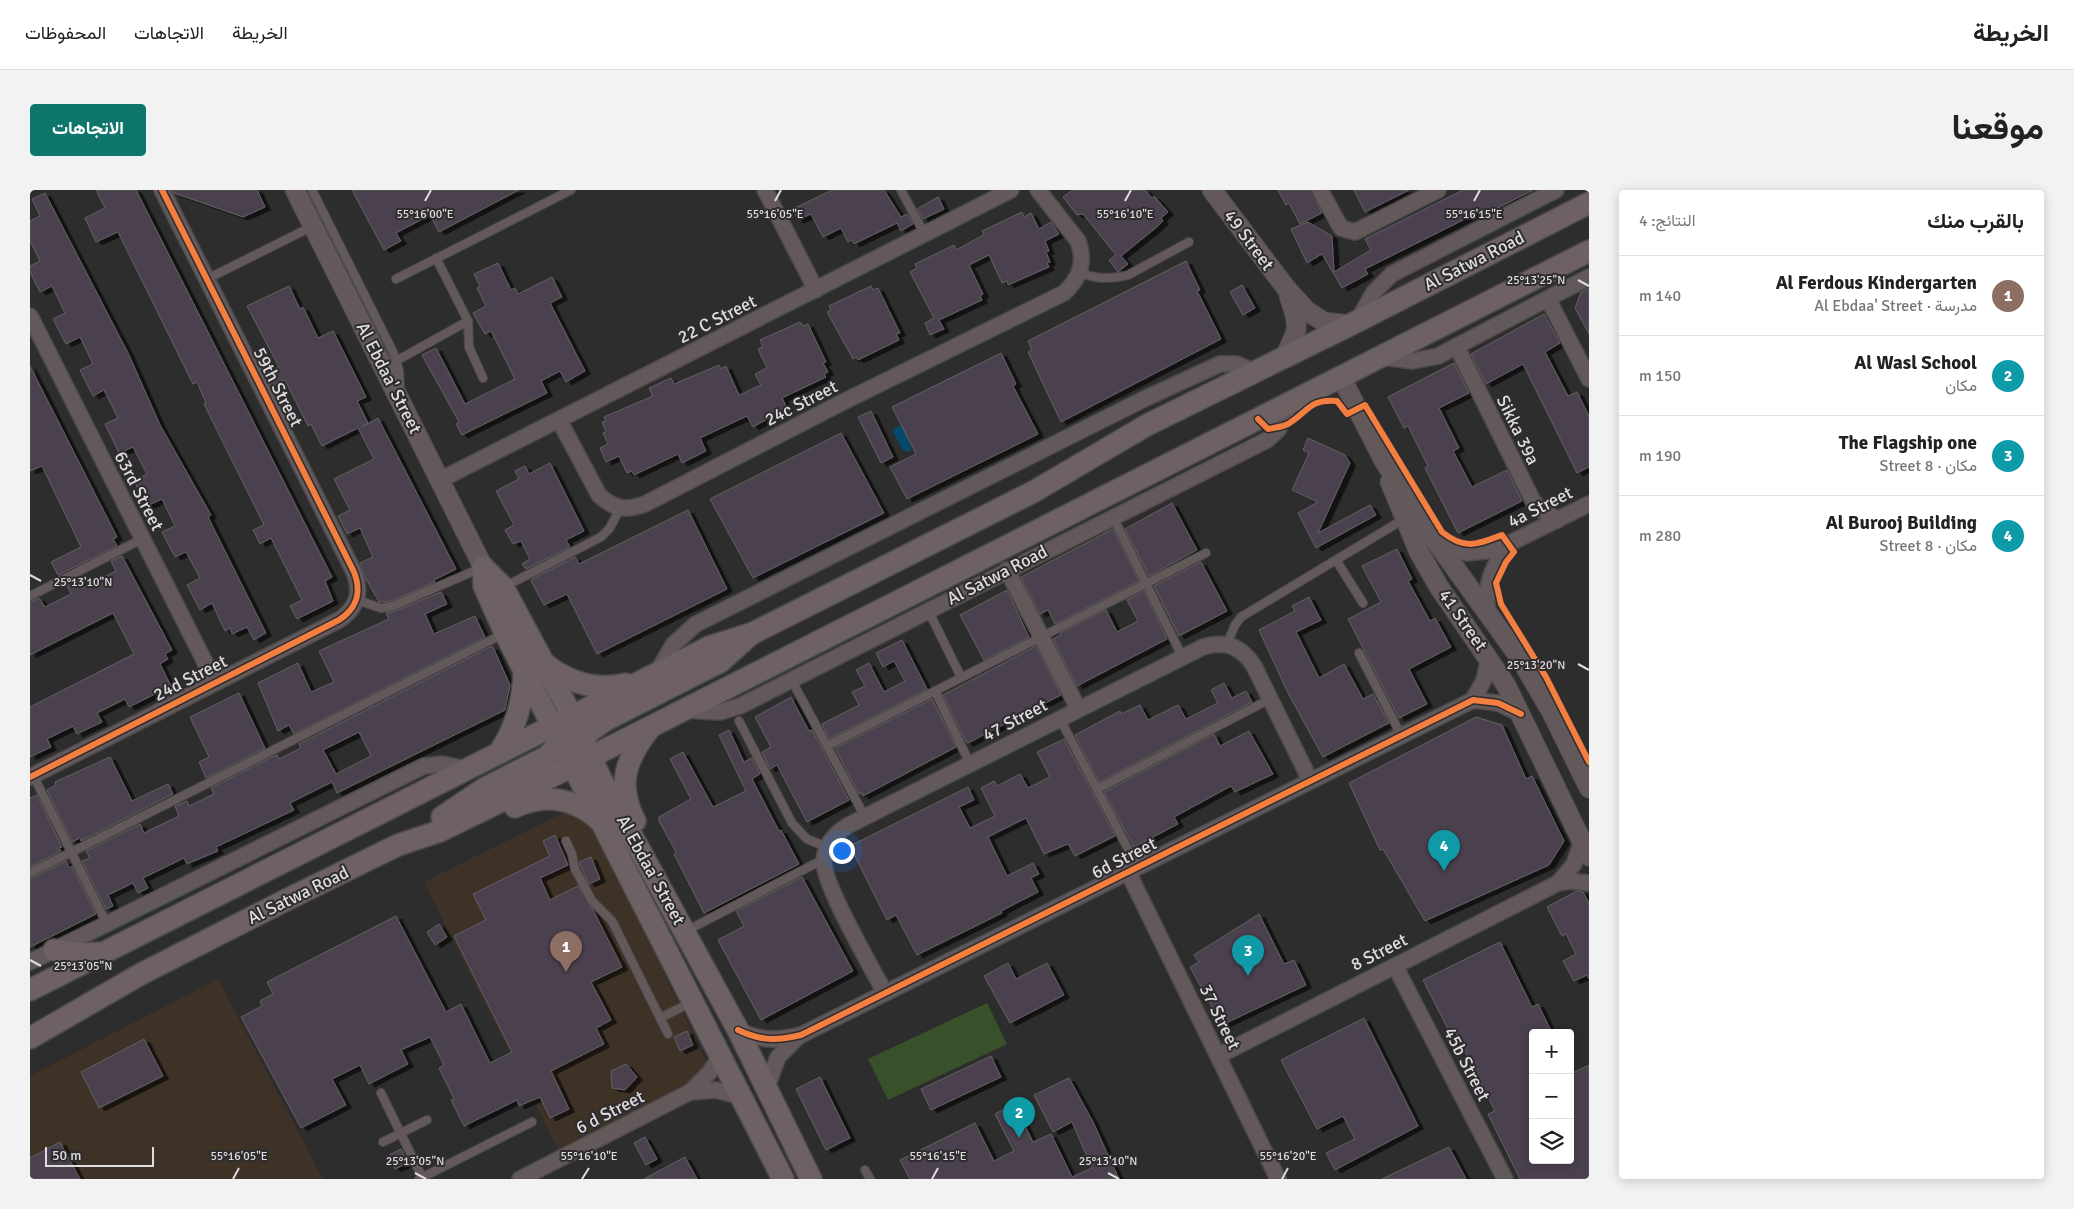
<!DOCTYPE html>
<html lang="ar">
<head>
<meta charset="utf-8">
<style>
  :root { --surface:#fff; --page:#f2f2f2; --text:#222; --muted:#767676; --line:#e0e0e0; --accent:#0f766e }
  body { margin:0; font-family:Signika,Vazirmatn,sans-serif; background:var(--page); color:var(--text); direction:rtl }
  .controls { position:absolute; right:15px; bottom:15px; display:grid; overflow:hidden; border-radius:5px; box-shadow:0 2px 12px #0003 }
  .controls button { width:45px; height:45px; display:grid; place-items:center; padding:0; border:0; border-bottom:1px solid var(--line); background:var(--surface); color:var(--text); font:25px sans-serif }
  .scale { position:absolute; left:15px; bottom:12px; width:109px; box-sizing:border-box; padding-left:5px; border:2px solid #dedcde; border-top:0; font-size:14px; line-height:18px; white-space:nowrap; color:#dedcde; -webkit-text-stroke:4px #2f2c2f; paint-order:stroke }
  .you { position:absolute; left:811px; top:660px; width:18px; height:18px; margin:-12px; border:4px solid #fff; border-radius:50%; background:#1a73e8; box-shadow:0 0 0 8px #1a73e833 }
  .badge { display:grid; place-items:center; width:32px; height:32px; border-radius:50%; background:var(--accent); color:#fff; font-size:16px; font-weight:700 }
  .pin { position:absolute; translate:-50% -41px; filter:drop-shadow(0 1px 2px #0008) }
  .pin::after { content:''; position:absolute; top:26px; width:18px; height:15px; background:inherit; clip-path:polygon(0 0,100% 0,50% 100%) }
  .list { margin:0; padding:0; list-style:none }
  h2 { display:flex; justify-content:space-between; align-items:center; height:65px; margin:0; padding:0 20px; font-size:21px }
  h2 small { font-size:16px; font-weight:400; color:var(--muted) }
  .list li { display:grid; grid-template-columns:32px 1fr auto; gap:15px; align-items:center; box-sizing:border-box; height:80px; padding:0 20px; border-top:1px solid var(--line) }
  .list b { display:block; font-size:19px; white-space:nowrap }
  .list p { margin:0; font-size:16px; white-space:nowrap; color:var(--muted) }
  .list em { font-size:16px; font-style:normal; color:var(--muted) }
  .icon { flex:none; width:28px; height:28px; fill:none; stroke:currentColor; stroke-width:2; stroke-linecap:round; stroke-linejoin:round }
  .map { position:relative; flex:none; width:1559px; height:989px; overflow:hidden; direction:ltr; border-radius:5px }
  header { display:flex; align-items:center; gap:30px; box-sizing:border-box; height:70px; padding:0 25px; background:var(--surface); border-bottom:1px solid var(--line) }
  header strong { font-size:24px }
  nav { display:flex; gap:28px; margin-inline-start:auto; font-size:18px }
  .intro { display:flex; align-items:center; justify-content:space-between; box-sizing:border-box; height:120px; padding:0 30px }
  h1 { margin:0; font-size:35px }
  .button { padding:12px 22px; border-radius:5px; background:var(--accent); color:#fff; font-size:18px; font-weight:700 }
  main { display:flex; gap:30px; padding:0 30px }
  aside { flex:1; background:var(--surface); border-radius:5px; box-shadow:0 2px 12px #0003 }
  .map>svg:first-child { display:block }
</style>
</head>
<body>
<header>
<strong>الخريطة</strong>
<nav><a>الخريطة</a><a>الاتجاهات</a><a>المحفوظات</a></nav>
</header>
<div class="intro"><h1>موقعنا</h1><a class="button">الاتجاهات</a></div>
<main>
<aside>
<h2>بالقرب منك<small>النتائج: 4</small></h2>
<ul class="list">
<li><span class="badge" style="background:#8d6e63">1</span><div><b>Al Ferdous Kindergarten</b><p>مدرسة · Al Ebdaa' Street</p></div><em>140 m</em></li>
<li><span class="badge" style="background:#0f9aa8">2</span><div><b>Al Wasl School</b><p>مكان</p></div><em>150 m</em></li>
<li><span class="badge" style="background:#0f9aa8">3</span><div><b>The Flagship one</b><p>مكان · 8 Street</p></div><em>190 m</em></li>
<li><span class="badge" style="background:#0f9aa8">4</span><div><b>Al Burooj Building</b><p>مكان · 8 Street</p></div><em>280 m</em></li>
</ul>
</aside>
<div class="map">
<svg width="1559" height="989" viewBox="0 0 1559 989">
  <defs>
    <filter id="shadow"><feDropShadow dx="5.5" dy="3" stdDeviation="0" flood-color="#0009"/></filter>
  </defs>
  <rect width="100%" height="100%" fill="#2e2d2e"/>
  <g fill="#3e3125">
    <polygon points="535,622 564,638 676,871 669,889 528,959 394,692"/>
    <polygon points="188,789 293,989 0,989 0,886"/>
  </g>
  <polygon fill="#38512b" points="957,813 977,854 858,910 838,869"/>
  <polygon fill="#06496b" points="871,235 881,255 881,261 877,262 872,259 862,240"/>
  <g fill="#4c414d" stroke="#626162" fill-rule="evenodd" filter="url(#shadow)">
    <polygon points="66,0 106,0 302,387 295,391 303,411 267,429 260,416 272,410 241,348 230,354 223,340 234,335 174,214 176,213 167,192 163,194 88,42 66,52 55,28 75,18"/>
    <polygon points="142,0 227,0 235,17 213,27 144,3"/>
    <polygon points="322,0 489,0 409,42 400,25 366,43 371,51 354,60"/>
    <polygon points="802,0 854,0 871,27 877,24 883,34 871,41 867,33 824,54 822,50 818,52 811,38 793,47 781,24 768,30 763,19"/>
    <polygon points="1043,0 1115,0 1122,8 1124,6 1138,22 1131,28 1133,31 1127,37 1091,66 1098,74 1088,82 1079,70 1086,65 1053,24 1047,25 1033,7"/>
    <polygon points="1248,0 1281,0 1292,23 1270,34 1259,13 1256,15"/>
    <polygon points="1324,0 1379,0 1335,22"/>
    <polygon points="1433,0 1503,0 1456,24 1453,20 1335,79 1338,84 1312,98 1292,64 1277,73 1261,39 1278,32 1302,46 1304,82 1341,60 1335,49"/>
    <polygon points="15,3 98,163 130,235 181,325 178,327 236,443 224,450 217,437 202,444 200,438 195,441 182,413 170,420 157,395 170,388 156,362 145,367 132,342 145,336 132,309 117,316 104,291 117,284 103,257 89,263 75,234 88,228 74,200 63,206 50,180 63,174 50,147 36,154 23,129 35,123 22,96 10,102 0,82 0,76 10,71 0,51 0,31 10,26 2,9"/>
    <polygon points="908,7 914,19 893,29 887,19"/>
    <polygon points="992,22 994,27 1001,23 1009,39 1021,32 1029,44 1015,51 1019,61 1016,62 1020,72 1017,73 1019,77 978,95 977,91 972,93 959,65 939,75 953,104 950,106 952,110 909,130 914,139 900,145 895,133 904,128 880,82 887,78 885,74 924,55 926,60 950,47 954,44 952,41"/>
    <polygon points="1156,71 1170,100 1167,101 1191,149 1031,232 998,162 1002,160 998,151"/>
    <polygon points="468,73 481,100 485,98 488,104 522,87 532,107 520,113 555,181 536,192 530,181 511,191 517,203 432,245 426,234 429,232 392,165 406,158 435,214 485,189 461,141 455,144 443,123 456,116 447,98 450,96 444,84"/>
    <polygon points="1212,95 1225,118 1213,125 1200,102"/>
    <polygon points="259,96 270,119 273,117 288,148 303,141 336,207 327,211 338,233 333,236 348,228 426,379 404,390 405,392 361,411 349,412 335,387 330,373 343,367 330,338 317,344 308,326 320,320 304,289 344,269 328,238 292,256 281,234 278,236 255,190 241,196 235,184 249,177 217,116"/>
    <polygon points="841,96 843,100 848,98 870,143 866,144 869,150 828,170 826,167 823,169 797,122 801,120 799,116"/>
    <polygon points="1559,98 1559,144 1545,118 1551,102"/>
    <polygon points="1514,124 1530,153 1515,162 1538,206 1547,202 1559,226 1559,277 1547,283 1493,174 1456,194 1441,164"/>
    <polygon points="770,132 773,136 778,134 796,172 793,173 798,182 794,184 796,187 752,208 757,218 723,237 717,226 670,248 676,261 652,273 648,264 604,285 602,281 597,283 589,266 576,272 570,258 578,254 573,243 576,242 572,232 576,231 574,227 623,206 619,198 641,188 644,194 689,175 691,179 696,176 709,205 731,195 725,184 737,178 728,159 733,157 730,150"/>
    <polygon points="971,163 986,194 983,196 1008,244 877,309 860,277 886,264 862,217"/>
    <polygon points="1424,173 1439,203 1409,218 1429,258 1423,261 1442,297 1477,280 1492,311 1428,343 1395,278 1398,276 1378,236 1374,238 1358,207"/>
    <polygon points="0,176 87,347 83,349 87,356 28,385 21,372 51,357 12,276 0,281"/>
    <polygon points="841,221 863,267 851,273 828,227"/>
    <polygon points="811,243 854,323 723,388 680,309"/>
    <polygon points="1278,248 1315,265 1320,273 1288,343 1340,315 1346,325 1286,358 1268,323 1288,312 1262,300 1279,263 1273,260"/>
    <polygon points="520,273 554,341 536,350 540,357 496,379 492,374 500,369 491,351 483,354 475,340 484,335 466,301 489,289 485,281 495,276 499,284"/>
    <polygon points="1142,313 1167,360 1119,386 1095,339"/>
    <polygon points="658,320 697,399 567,464 537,404 514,415 501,391 502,389 545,367 549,374"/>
    <polygon points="1083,339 1109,391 1025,434 1018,420 1010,424 991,387"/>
    <polygon points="1367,359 1382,389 1378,391 1400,431 1405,428 1421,457 1379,479 1397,514 1369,528 1318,429 1351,412 1332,376"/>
    <polygon points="92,366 142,460 135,464 138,469 130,474 141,496 99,517 95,509 67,523 72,532 47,544 43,536 17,549 21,557 0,567 0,517 104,464 83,423 0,465 0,412 9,408 15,417 41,404 36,394 48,388 53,398 86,381 81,371"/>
    <polygon points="1171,372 1197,421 1149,446 1124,396"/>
    <polygon points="977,400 999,447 954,470 930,425"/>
    <polygon points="1114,401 1137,449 1047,496 1023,449 1031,445 1030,443 1076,420 1087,442 1108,431 1097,410"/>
    <polygon points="411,402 417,414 395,424 404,444 445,426 455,447 264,544 259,535 248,541 228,493 268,473 281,502 304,492 289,461 359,429 356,423 365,421"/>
    <polygon points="1279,407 1291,430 1266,442 1289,488 1314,474 1333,509 1343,504 1359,533 1293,567 1258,503 1229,440 1265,421 1262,416"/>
    <polygon points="872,450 897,499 799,549 792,534 829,515 822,502 835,496 826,480 839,473 854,502 875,491 864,471 853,477 846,463"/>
    <polygon points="1006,456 1031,505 938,553 936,552 913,505"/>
    <path d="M460,457H463L480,495L475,520L307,603L302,592L260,613L264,620L186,657L188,661L157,674L154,668L113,688L118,698L108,703L103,693L78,705L83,716L76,719L52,671L60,668L56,661L110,634L114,643L149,626L145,616L157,611L159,616L184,604L181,598L240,568L247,565L249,569L271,558L269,554ZM329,542L341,566L306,584L293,560Z"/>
    <polygon points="1194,493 1202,508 1216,501 1222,512 1069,592 1045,545 1090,521 1091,524 1110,515 1118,530 1148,515 1156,529 1188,513 1181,500"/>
    <polygon points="209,503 235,558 176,588 169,572 179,567 160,527"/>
    <polygon points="761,507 779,541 782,540 819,610 777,632 747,575 740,579 732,562 741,557 725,527"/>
    <polygon points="902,509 926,557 833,606 832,603 829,604 805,558"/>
    <polygon points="1446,527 1472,535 1496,589 1502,586 1534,651 1519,675 1395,731 1353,659 1350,660 1319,593"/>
    <polygon points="699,540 714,572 722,568 730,584 722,589 749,641 751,640 769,674 674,723 644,664 646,662 629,631 629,627 661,609 640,569 653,562 683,617 716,601 689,545"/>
    <polygon points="1219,541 1243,584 1205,602 1201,596 1144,627 1148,634 1104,657 1074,602 1184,544 1190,556"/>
    <polygon points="1034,549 1085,646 1045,666 1038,654 1014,664 996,628 958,647 977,686 1003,673 1009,684 1001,688 1008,702 971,721 972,723 887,765 866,725 857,730 820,656 938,597 944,610 929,617 940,638 965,626 951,598 964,591 967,596 990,584 998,598 1020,587 1007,562"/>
    <polygon points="80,567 102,611 138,594 143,604 51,651 50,648 42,652 17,600 26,595 25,592"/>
    <polygon points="7,605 32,657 29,658 31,661 0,677 0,608"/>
    <polygon points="525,645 538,675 510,688 520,710 548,696 563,720 592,777 561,792 581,830 566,838 574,854 521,881 539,919 520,928 510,907 489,916 487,910 434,936 421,910 424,909 409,878 414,875 400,847 371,860 378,874 339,894 330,875 302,889 316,915 271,938 211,827 232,816 230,811 243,804 237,792 366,726 416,822 431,814 460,873 482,862 424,746 456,730 443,704 520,666 513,651"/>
    <polygon points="561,667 570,689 559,694 549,672"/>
    <polygon points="36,671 39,678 42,676 66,724 0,757 0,689"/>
    <polygon points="772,687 823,781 731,830 688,750 714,736 706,721"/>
    <polygon points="1547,701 1553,702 1559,713 1559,789 1557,785 1544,791 1533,771 1546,764 1536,744 1532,746 1517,717"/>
    <polygon points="1229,724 1254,774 1264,770 1276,795 1192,835 1160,777 1169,772 1164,765"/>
    <polygon points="409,734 417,747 405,755 397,742"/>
    <polygon points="1470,752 1502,817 1508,814 1522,843 1503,843 1503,970 1540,970 1540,884 1559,875 1559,989 1490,989 1458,924 1465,921 1426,843 1421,845 1393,790"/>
    <polygon points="978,773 986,789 1017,773 1034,805 980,833 954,786"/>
    <polygon points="1334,828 1388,936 1305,980 1296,963 1325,949 1313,926 1287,939 1251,870"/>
    <polygon points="657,841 663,855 650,861 644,847"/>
    <polygon points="114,849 133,886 69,918 51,882"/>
    <polygon points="961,866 971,887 901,920 891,899"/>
    <polygon points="596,874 607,887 595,900 582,898 581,881"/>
    <polygon points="790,887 820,948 796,960 766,899"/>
    <polygon points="1039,888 1063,932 1089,989 880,989 870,970 945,933 964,971 984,961 965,924 984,914 1003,952 1021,944 1042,987 1062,978 1042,932 1023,942 1004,905"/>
    <polygon points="615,947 627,969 616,975 604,953"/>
    <polygon points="30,952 50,989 0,989 0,968"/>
    <polygon points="1419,957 1436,989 1352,989"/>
    <polygon points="371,959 378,973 365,979 359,965"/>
    <polygon points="655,967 667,989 614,989"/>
  </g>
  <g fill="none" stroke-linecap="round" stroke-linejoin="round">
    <defs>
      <g id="service">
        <polyline points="282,0 363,162 369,180 370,199"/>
        <polyline points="871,0 895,45"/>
        <polyline points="406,68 438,131 439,157 453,188"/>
        <path d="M1050,83C1066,89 1081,90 1098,85L1159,52"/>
        <polyline points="177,89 283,36"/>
        <polyline points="366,89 541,0"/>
        <polyline points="366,171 438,131"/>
        <polyline points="1083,327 1152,466"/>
        <polyline points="1306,370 1333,413"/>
        <polyline points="474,397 571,347 579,339 590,319"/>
        <polyline points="0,406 112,349"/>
        <polyline points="327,410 351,418 363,416 451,378"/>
        <polyline points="898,420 931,487"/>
        <polyline points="1197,454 1205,435 1211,427 1374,329"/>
        <polyline points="1329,463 1371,545"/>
        <polyline points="761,489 835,627"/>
        <polyline points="905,501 940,574"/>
        <polyline points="1029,527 1108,678"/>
        <polyline points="709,531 762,633 777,649 797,657"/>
        <polyline points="797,556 1176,363"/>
        <polyline points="3,585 77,734"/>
        <polyline points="1067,599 1240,509"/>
        <polyline points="536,651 542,664 545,679 562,711 582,731 638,844"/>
        <polyline points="0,683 473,444"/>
        <polyline points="656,741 794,669"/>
        <polyline points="630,828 662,812"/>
        <polyline points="351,903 393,989"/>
        <polyline points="353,952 397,930"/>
        <polyline points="835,980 840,989"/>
        <polyline points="389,989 502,932"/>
      </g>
      <g id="minor">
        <polyline points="735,0 786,100"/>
        <polyline points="1290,0 1311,38 1325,42 1408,0"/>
        <polyline points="1518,109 1559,189"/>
        <polyline points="0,126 185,492"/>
        <polyline points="1328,130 1344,102 1362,84 1526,0"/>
        <polyline points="1427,157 1503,311 1510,319 1528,330"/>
        <polyline points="1352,167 1383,171 1408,166 1559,87"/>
        <path d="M529,230L569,305C584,319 596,321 615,314L815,211L1034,103C1050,88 1056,72 1048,51L1008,0"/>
        <polyline points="410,290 981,0"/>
        <polyline points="1407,353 1436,363 1466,360 1559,314"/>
        <polyline points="977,380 1048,518"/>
        <path d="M1457,419C1456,393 1462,375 1479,355"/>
        <polyline points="626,484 643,455 666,434 1116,208 1190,174 1207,174 1225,182"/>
        <polyline points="1443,510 1454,490 1459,468"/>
        <polyline points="653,520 690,522 710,516 1237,250 1248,240 1261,212"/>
        <path d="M0,587L309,430C327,418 332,403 324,382L132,0"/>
        <polyline points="1098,682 1248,989"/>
        <polyline points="1528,693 1540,691 1559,693"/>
        <polyline points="0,772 394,576 412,574 437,579"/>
        <polyline points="1365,776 1475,989"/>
        <path d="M855,803C842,778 791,691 794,670C795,654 805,644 817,636L1173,457C1195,450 1211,456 1224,476L1280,590"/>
        <path d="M708,840C731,851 746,851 771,845L1443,510L1468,513L1491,524"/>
        <polyline points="1188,866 1528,693 1544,674 1552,651"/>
        <polyline points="737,897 748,867 768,847"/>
        <polyline points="660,902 680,882 691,865"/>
        <polyline points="490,989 660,902 686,900 712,907"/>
      </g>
      <g id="tertiary">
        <polyline points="265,0 453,377"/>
        <polyline points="1182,0 1256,98 1277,121 1294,132 1320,135"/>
        <path d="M1254,168C1269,139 1270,137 1259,106"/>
        <polyline points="1311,187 1354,271 1407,353 1490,468 1521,521 1559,598"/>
        <polyline points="1360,292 1389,362 1409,397 1476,495 1559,666"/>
      </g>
      <g id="secondary">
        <polyline points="453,377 473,397 542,526 571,589 708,840 781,989"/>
        <polyline points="453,377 454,396 475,443 753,989"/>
        <path d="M515,474C539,493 566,501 596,494"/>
        <polyline points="548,559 560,541 576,530 690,472 720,445"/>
        <path d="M469,563C486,537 493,513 494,481"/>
        <path d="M485,617C515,603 544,608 569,630"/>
        <polyline points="412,627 455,598 518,566 538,541"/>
        <path d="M605,631C586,594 596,568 620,538"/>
        <polyline points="24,760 50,764 69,763"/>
        <polyline points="0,800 679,457 723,443 1003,302 1117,235 1320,135 1559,13"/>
        <polyline points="0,848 111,784 260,708 368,655 410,641 543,576 1559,61"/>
      </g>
    </defs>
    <use href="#service" stroke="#4a494a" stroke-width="10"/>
    <use href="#minor" stroke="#4a494a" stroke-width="18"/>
    <use href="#tertiary" stroke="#4a494a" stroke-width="21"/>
    <use href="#secondary" stroke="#4a494a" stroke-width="24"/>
    <use href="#service" stroke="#63585a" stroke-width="8"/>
    <use href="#minor" stroke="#63585a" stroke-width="15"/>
    <use href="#tertiary" stroke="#63585a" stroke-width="19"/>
    <use href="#secondary" stroke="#6e6164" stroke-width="21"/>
    <defs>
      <g id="cycleway">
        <path d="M1228,229L1238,239C1244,238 1252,237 1258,234C1277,223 1280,208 1307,211L1317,224L1335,215L1412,342C1435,360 1446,355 1472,345L1484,362L1476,372L1466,393L1471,414L1516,487L1559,572"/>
        <path d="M0,587L309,430C327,418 332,403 324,382L132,0"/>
        <path d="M708,840C731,851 746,851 771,845L1443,510L1468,513L1491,524"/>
      </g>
    </defs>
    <use href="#cycleway" stroke="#2f2c2f" stroke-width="9"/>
    <use href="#cycleway" stroke="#f27e40" stroke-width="6"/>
  </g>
  <path fill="none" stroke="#dedcde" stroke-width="2" d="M395,11L401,0M745,11L751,0M1095,11L1101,0M1444,11L1450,0M1548,90L1559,96M0,385L11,391M1548,474L1559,480M0,770L11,776M385,983L396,989M1078,983L1089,989M203,989L209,978M552,989L559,978M902,989L908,978M1252,989L1258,978"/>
  <g text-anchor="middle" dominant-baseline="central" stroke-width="4" stroke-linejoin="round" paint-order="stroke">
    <g font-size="18" fill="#dedcde" stroke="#2f2c2f">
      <text transform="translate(1219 50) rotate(53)">49 Street</text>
      <text transform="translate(1444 71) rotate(-27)">Al Satwa Road</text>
      <text transform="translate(687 129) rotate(-27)">22 C Street</text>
      <text transform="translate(359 188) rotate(63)">Al Ebdaa' Street</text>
      <text transform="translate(248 197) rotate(63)">59th Street</text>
      <text transform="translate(771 213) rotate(-27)">24c Street</text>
      <text transform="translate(1488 240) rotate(64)">Sikka 39a</text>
      <text transform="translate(109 301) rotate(63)">63rd Street</text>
      <text transform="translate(1510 317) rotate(-27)">4a Street</text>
      <text transform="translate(967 385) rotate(-27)">Al Satwa Road</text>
      <text transform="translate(1433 430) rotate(55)">41 Street</text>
      <text transform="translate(160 488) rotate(-27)">24d Street</text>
      <text transform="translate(985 530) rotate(-28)">47 Street</text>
      <text transform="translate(1094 668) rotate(-27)">6d Street</text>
      <text transform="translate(621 680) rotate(61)">Al Ebdaa' Street</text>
      <text transform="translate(268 705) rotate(-26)">Al Satwa Road</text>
      <text transform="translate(1349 762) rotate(-27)">8 Street</text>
      <text transform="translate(1190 827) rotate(64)">37 Street</text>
      <text transform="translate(1437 874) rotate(63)">45b Street</text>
      <text transform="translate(580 922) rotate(-27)">6 d Street</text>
    </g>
  </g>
  <g font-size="12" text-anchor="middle" fill="#dedcde" stroke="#2f2c2f" stroke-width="4" stroke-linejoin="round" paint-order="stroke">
    <text x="395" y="28">55°16'00"E</text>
    <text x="745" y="28">55°16'05"E</text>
    <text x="1095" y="28">55°16'10"E</text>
    <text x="1444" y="28">55°16'15"E</text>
    <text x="1506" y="94">25°13'25"N</text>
    <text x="53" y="396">25°13'10"N</text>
    <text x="1506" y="479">25°13'20"N</text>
    <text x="53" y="780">25°13'05"N</text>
    <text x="209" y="970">55°16'05"E</text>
    <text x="559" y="970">55°16'10"E</text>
    <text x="908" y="970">55°16'15"E</text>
    <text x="1258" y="970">55°16'20"E</text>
    <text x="385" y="975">25°13'05"N</text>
    <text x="1078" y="975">25°13'10"N</text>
  </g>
</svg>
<div class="controls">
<button>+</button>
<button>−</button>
<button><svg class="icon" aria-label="layers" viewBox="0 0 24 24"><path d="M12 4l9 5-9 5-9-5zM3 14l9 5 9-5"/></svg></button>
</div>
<div class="scale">50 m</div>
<div class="you"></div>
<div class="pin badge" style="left:536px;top:782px;background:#8d6e63">1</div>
<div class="pin badge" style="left:989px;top:948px;background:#0f9aa8">2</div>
<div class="pin badge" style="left:1218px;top:786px;background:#0f9aa8">3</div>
<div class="pin badge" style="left:1414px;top:681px;background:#0f9aa8">4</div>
</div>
</main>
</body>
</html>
